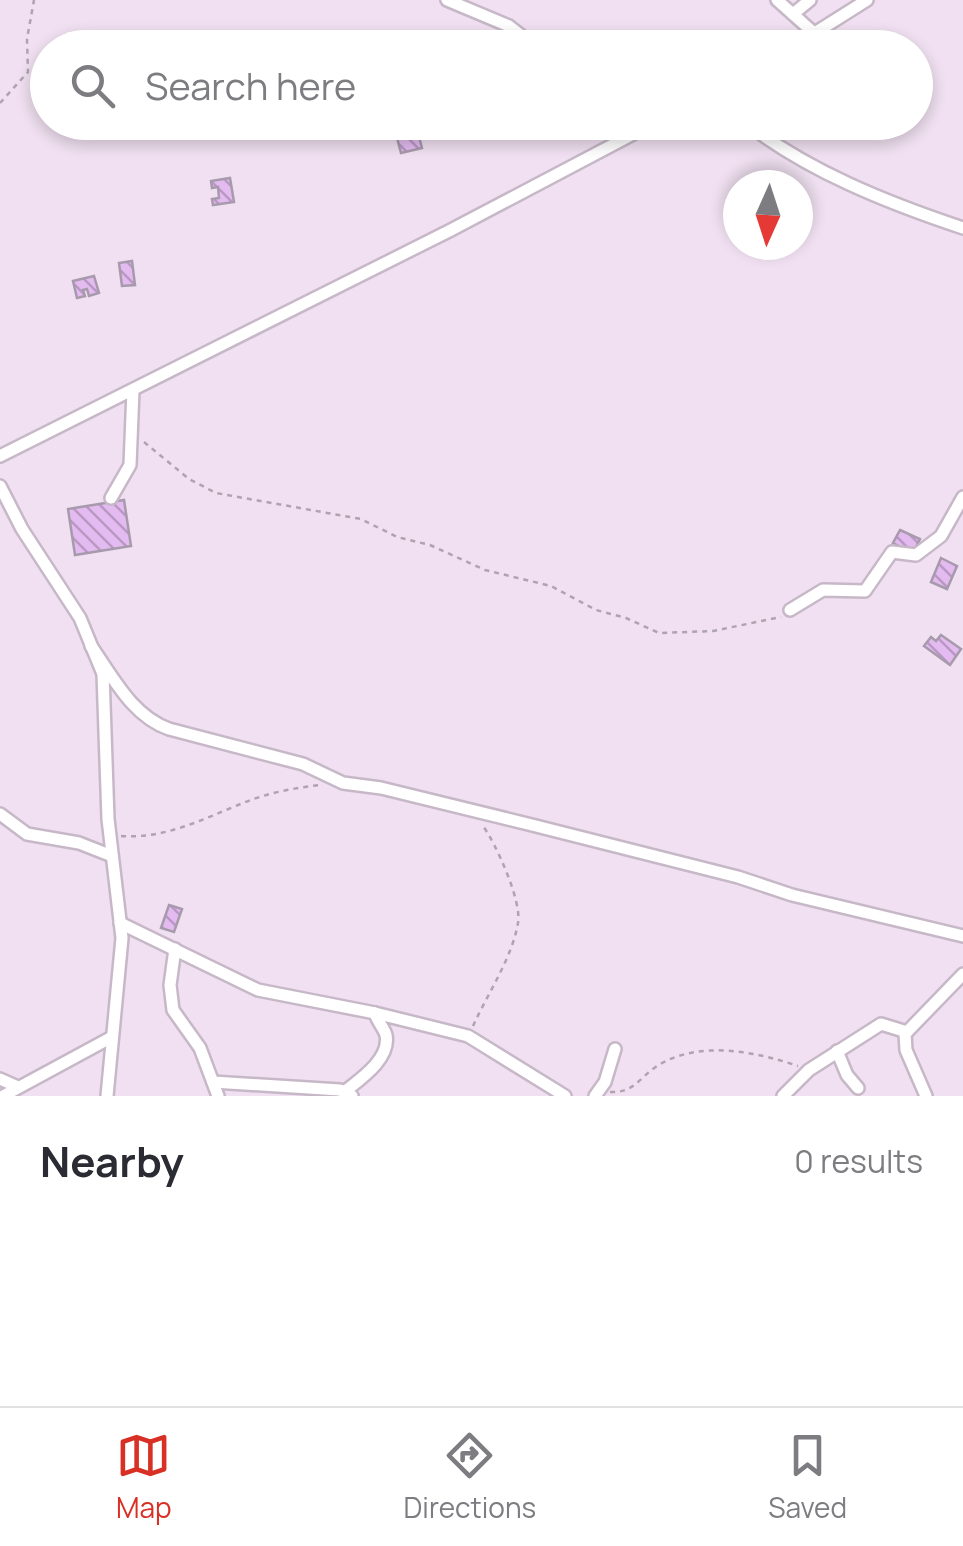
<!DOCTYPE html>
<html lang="en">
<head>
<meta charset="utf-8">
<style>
  :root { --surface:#fff; --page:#f7f7f7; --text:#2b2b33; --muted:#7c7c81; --line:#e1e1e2; --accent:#d93025 }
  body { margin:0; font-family:Manrope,sans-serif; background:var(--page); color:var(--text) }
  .compass { position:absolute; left:723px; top:170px; width:90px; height:90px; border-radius:50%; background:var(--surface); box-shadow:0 5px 15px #0003; rotate:183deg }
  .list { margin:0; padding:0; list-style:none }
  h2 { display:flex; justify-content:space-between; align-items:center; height:130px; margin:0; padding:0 40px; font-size:42px }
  h2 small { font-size:32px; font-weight:400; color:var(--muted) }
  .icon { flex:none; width:55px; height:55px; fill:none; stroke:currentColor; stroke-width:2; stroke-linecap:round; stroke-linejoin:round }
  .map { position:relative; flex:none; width:963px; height:1096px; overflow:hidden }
  .search { position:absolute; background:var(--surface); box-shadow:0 5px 15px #0003; left:30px; right:30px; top:30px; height:110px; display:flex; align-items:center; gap:25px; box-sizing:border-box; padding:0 35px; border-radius:55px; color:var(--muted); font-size:38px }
  .sheet { height:310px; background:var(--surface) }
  nav { display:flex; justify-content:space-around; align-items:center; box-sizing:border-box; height:140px; border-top:2px solid var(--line); background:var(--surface); font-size:28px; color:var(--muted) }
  nav a { display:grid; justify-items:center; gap:5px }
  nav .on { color:var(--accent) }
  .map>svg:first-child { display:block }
</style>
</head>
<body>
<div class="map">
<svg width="963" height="1096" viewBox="0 0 963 1096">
  <defs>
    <pattern id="building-back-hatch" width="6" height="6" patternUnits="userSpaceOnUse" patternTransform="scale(2.5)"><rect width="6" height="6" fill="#e3bbf0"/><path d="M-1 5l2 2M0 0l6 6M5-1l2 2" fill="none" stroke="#b999c4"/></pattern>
  </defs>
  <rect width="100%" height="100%" fill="#f0e0f1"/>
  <g fill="url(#building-back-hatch)" stroke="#a79aac" stroke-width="2.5">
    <polygon points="418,133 422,148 401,153 397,138"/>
    <polygon points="230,178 234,202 213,205 212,199 219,198 218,187 212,188 211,181"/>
    <polygon points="132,261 135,285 122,286 119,263"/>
    <polygon points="94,276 99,293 89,296 87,289 83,290 85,296 77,298 73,281"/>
    <polygon points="124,500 131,546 75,555 68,509"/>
    <polygon points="900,530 920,539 913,553 893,543"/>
    <polygon points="941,558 957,566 947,589 931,582"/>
    <polygon points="941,635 961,649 950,665 924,646 931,637 936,641"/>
    <polygon points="169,905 182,909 174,932 161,928"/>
  </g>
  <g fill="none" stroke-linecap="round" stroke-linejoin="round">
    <defs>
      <g id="minor">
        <polyline points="447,0 509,26 537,48"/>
        <polyline points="777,0 814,33"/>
        <polyline points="793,14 810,0"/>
        <polyline points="791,48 867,0"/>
        <path d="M745,122C807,171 888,203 963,228"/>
        <polyline points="0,456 449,231 656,122"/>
        <polyline points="0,486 22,529 80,618 103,674 108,819 122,938 107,1096"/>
        <polyline points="111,498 130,465 133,390"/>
        <polyline points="790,610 823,590 865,591 892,552 916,555 941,536 963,497"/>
        <path d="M91,646C113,677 132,716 169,729L303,764L343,783L381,788L532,825L738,877L792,895L963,936"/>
        <polyline points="0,814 27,834 79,843 112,856"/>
        <polyline points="120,923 258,990 375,1013 468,1036 565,1096"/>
        <polyline points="175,949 170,985 173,1010 200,1048 218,1096"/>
        <polyline points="837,1051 847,1075 858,1088"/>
        <polyline points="0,1079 18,1087"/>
        <polyline points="213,1082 340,1090 352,1096"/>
        <path d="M344,1092C359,1080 391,1059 386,1035C384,1028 377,1021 375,1013"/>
        <polyline points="3,1096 112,1037"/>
        <polyline points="595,1096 605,1082 615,1049"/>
        <polyline points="783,1096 809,1070 881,1024 907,1032"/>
        <polyline points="926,1096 906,1050 905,1034 963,974"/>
      </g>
    </defs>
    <use href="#minor" stroke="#c7b8c8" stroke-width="16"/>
    <g stroke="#afa3b0" stroke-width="2.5" stroke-dasharray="5 5" stroke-linecap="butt">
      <polyline points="0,103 28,72 27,39 34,0"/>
      <polyline points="144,442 189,479 216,493 361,519 397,537 430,545 485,570 551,586 596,610 626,618 659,633 713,631 781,617"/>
      <path d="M121,836C166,839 203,819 243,803C267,793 294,788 320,785"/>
      <path d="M473,1026C488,993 512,958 518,923C522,901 496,844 483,826"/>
      <path d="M610,1092C634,1093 639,1078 657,1066C698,1040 754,1051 798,1066"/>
    </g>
    <use href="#minor" stroke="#fff" stroke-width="11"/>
  </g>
</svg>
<svg class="compass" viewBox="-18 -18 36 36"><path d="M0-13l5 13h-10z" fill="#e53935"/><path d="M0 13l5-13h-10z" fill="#7c7c81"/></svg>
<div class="search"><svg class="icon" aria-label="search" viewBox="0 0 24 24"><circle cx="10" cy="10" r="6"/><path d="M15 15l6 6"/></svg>Search here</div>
</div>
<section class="sheet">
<h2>Nearby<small>0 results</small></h2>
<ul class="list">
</ul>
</section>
<nav>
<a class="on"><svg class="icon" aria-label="map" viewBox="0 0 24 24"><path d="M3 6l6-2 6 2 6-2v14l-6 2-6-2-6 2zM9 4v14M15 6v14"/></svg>Map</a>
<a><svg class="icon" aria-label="directions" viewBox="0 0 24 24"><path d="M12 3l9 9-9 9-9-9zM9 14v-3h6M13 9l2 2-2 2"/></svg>Directions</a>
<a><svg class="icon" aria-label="saved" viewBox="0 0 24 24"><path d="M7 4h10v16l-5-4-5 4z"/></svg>Saved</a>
</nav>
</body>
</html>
